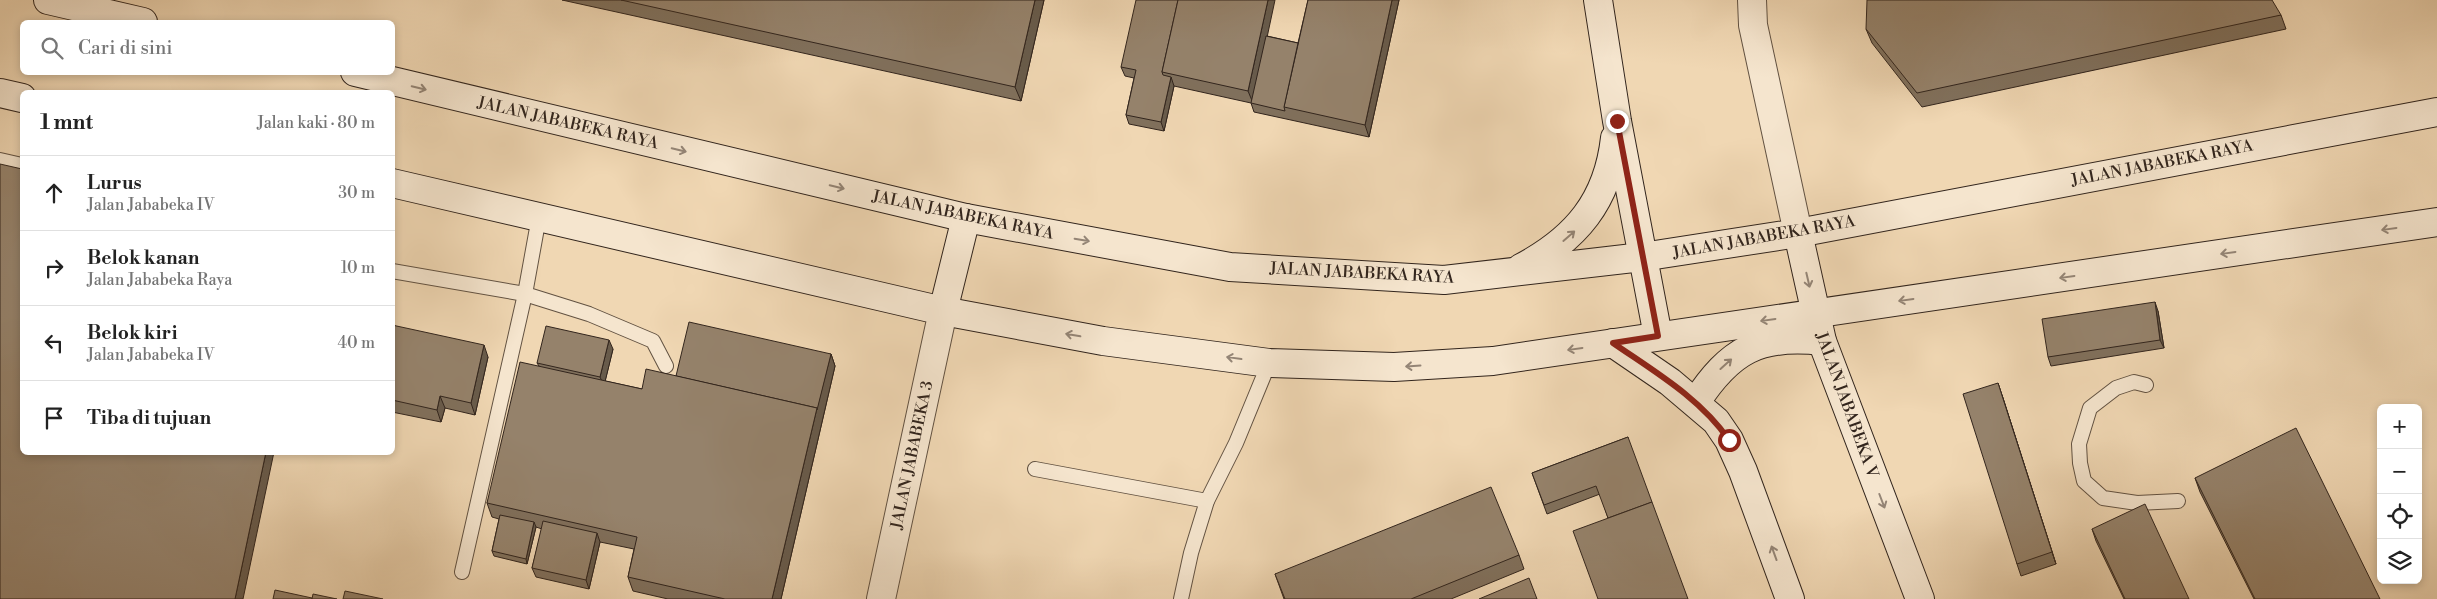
<!DOCTYPE html>
<html lang="id">
<head>
<meta charset="utf-8">
<style>
  :root { --surface:#fff; --page:#f6f6f6; --text:#222; --muted:#767676; --line:#e0e0e0 }
  body { margin:0; font-family:"Libre Bodoni",serif; background:var(--page); color:var(--text) }
  .controls { position:absolute; right:15px; bottom:15px; display:grid; overflow:hidden; border-radius:8px; box-shadow:0 2px 8px #0003 }
  .controls button { width:45px; height:45px; display:grid; place-items:center; padding:0; border:0; border-bottom:1px solid var(--line); background:var(--surface); color:var(--text); font:25px sans-serif }
  .stop { position:absolute; width:15px; height:15px; margin:-11px; border:4px solid #8f2418; border-radius:50%; background:#fff }
  .stop.end { background:#8f2418; border-color:#fff; box-shadow:0 1px 5px #0008 }
  .list { margin:0; padding:0; list-style:none }
  h2 { display:flex; justify-content:space-between; align-items:center; height:65px; margin:0; padding:0 20px; font-size:21px }
  h2 small { font-size:16px; font-weight:400; color:var(--muted) }
  .list li { display:grid; grid-template-columns:32px 1fr auto; gap:15px; align-items:center; box-sizing:border-box; height:75px; padding:0 20px; border-top:1px solid var(--line) }
  .list b { display:block; font-size:19px; white-space:nowrap }
  .list p { margin:0; font-size:16px; white-space:nowrap; color:var(--muted) }
  .list em { font-size:16px; font-style:normal; color:var(--muted) }
  .icon { flex:none; width:28px; height:28px; fill:none; stroke:currentColor; stroke-width:2; stroke-linecap:round; stroke-linejoin:round }
  .map { position:relative; flex:none; width:2437px; height:599px; overflow:hidden }
  .search { position:absolute; background:var(--surface); box-shadow:0 2px 8px #0003; left:20px; top:20px; width:375px; height:55px; display:flex; align-items:center; gap:12px; box-sizing:border-box; padding:0 18px; border-radius:8px; color:var(--muted); font-size:19px }
  .panel { position:absolute; background:var(--surface); box-shadow:0 2px 8px #0003; left:20px; top:90px; width:375px; height:365px; border-radius:8px }
  .map>svg:first-child { display:block }
</style>
</head>
<body>
<div class="map">
<svg width="2437" height="599" viewBox="0 0 2437 599">
  <rect width="100%" height="100%" fill="#f0d7b3"/>
  <filter id="stains"><feTurbulence type="fractalNoise" baseFrequency=".004" numOctaves="4"/><feColorMatrix values="0 0 0 0 .2 0 0 0 0 .09 0 0 0 0 .02 0 0 0 .5 -.17"/></filter>
  <radialGradient id="worn" r=".72"><stop offset=".6" stop-color="#630" stop-opacity="0"/><stop offset="1" stop-color="#630" stop-opacity=".3"/></radialGradient>
  <g fill="none" stroke-linecap="round" stroke-linejoin="round">
    <defs>
      <g id="lane">
        <polyline points="0,160 22,165"/>
        <polyline points="392,271 525,294 589,314 653,341 666,366"/>
        <polyline points="2146,385 2134,382 2116,388 2090,408 2079,444 2080,463 2084,481 2103,498 2137,503 2178,501"/>
        <polyline points="1035,469 1207,501"/>
        <polyline points="462,572 525,294 539,217"/>
        <polyline points="1181,599 1191,553 1207,501 1236,443 1269,363"/>
      </g>
      <g id="street">
        <polyline points="1752,0 1753,25 1798,233"/>
        <polyline points="881,599 943,311"/>
      </g>
      <g id="secondary">
        <polyline points="48,0 143,22"/>
        <polyline points="1598,0 1617,121 1658,336"/>
        <polyline points="355,72 966,218 1230,267 1444,280 1642,257 1798,233 2437,112"/>
        <polyline points="0,93 22,98"/>
        <polyline points="392,183 943,311 1103,341 1269,363 1394,367 1493,361 2437,222"/>
        <polyline points="1798,233 1822,341 1920,599"/>
        <path d="M1521,268C1576,239 1608,201 1615,138"/>
        <polyline points="943,311 966,218"/>
        <polyline points="1613,343 1670,382 1716,421 1729,440 1743,471 1790,599"/>
        <path d="M1696,402C1730,350 1759,334 1822,341"/>
      </g>
    </defs>
    <use href="#lane" stroke="#625242" stroke-width="16"/>
    <use href="#street" stroke="#625242" stroke-width="30"/>
    <use href="#secondary" stroke="#32251d" stroke-width="30"/>
    <use href="#lane" stroke="#f5e5ce" stroke-width="14"/>
    <use href="#street" stroke="#f5e5ce" stroke-width="28"/>
    <use href="#secondary" stroke="#f5e5ce" stroke-width="28"/>
  </g>
  <g fill="#80705c" stroke="#32251d">
    <polygon points="562,0 1044,0 1021,101"/>
    <polygon points="1308,0 1399,0 1369,137 1254,112 1251,103 1174,86 1164,131 1129,124 1126,115 1134,78 1125,76 1121,67 1267,36 1298,43"/>
    <polygon points="2281,15 2286,29 1922,107 1872,43 1866,29"/>
    <polygon points="2158,311 2164,348 2051,366 2048,357"/>
    <polygon points="392,325 488,357 475,415 445,408 441,422 392,412"/>
    <polygon points="613,349 605,381 642,389 676,376 831,354 835,366 781,599 668,599 633,591 628,577 634,549 600,542 589,589 536,577 532,568 542,529 536,527 527,564 494,556 492,551 499,519 492,517 487,503 539,366 537,363"/>
    <polygon points="2002,395 2056,564 2021,576 2017,564"/>
    <polygon points="1628,437 1608,518 1600,494 1547,514 1532,473"/>
    <polygon points="2195,478 2380,599 2254,599 2200,492"/>
    <polygon points="2092,529 2189,599 2124,599 2096,541"/>
    <polygon points="1519,555 1524,569 1451,599 1284,599 1275,574"/>
  </g>
  <g fill="#685b4b" stroke="#32251d">
    <polygon points="1035,0 1044,0 1021,101 1015,87"/>
    <polygon points="1268,0 1275,0 1253,103 1248,91"/>
    <polygon points="1392,0 1399,0 1369,137 1365,125"/>
    <polygon points="1171,77 1174,86 1164,131 1161,122"/>
    <polygon points="2155,302 2158,311 2164,348 2160,340"/>
    <polygon points="609,340 613,349 604,386 600,377"/>
    <polygon points="484,345 488,357 475,415 471,403"/>
    <polygon points="831,354 835,366 781,599 772,599 817,408"/>
    <polygon points="1998,383 2002,395 2056,564 2052,552"/>
    <polygon points="440,396 445,408 441,422 437,410"/>
    <polygon points="266,452 274,452 243,599 235,599"/>
    <polygon points="534,522 536,527 527,564 526,559"/>
    <polygon points="597,533 600,542 589,589 586,580"/>
  </g>
  <g fill="#95826b" stroke="#32251d">
    <polygon points="621,0 1035,0 1015,87"/>
    <polygon points="1136,0 1178,0 1162,72 1163,75 1171,77 1161,122 1126,115 1136,70 1121,67"/>
    <polygon points="1178,0 1268,0 1248,91 1162,72"/>
    <polygon points="1308,0 1392,0 1365,125 1284,107"/>
    <polygon points="1867,0 2272,0 2281,15 1917,93 1866,29"/>
    <polygon points="1266,36 1298,43 1284,107 1285,111 1251,103"/>
    <polygon points="0,164 22,169 22,452 266,452 235,599 0,599"/>
    <polygon points="2155,302 2160,340 2048,357 2042,319"/>
    <polygon points="689,322 831,354 817,410 817,408 676,376"/>
    <polygon points="392,325 484,345 471,403 440,396 437,410 392,400"/>
    <polygon points="546,326 609,340 600,377 537,363"/>
    <polygon points="520,362 642,389 646,369 817,408 772,599 725,599 628,577 637,537 487,503"/>
    <polygon points="1998,383 2052,552 2017,564 1963,394"/>
    <polygon points="2296,428 2380,599 2255,599 2195,478"/>
    <polygon points="1628,437 1652,502 1608,518 1596,486 1544,505 1532,473"/>
    <polygon points="1491,487 1519,555 1411,599 1285,599 1275,574"/>
    <polygon points="1652,502 1688,599 1598,599 1573,531"/>
    <polygon points="2145,504 2189,599 2125,599 2092,529"/>
    <polygon points="500,515 534,522 526,559 492,551"/>
    <polygon points="543,521 597,533 586,580 532,568"/>
    <polygon points="1529,578 1537,599 1479,599"/>
    <polygon points="275,590 312,598 312,599 273,599"/>
    <polygon points="345,591 383,599 343,599"/>
    <polygon points="313,594 337,599 312,599"/>
  </g>
  <defs><path id="oneway-shaft" d="M-6 0H5M1.5-3L5.5 0L1.5 3" fill="none" stroke-width="1.6" stroke-linecap="round" stroke-linejoin="round" transform="scale(1.25)"/></defs>
  <g stroke="#948576">
    <use href="#oneway-shaft" transform="translate(419 88) rotate(13)"/>
    <use href="#oneway-shaft" transform="translate(679 150) rotate(13)"/>
    <use href="#oneway-shaft" transform="translate(837 187) rotate(13)"/>
    <use href="#oneway-shaft" transform="translate(2389 229) rotate(172)"/>
    <use href="#oneway-shaft" transform="translate(1569 236) rotate(-41)"/>
    <use href="#oneway-shaft" transform="translate(1082 240) rotate(10)"/>
    <use href="#oneway-shaft" transform="translate(2228 253) rotate(172)"/>
    <use href="#oneway-shaft" transform="translate(2067 277) rotate(172)"/>
    <use href="#oneway-shaft" transform="translate(1808 280) rotate(77)"/>
    <use href="#oneway-shaft" transform="translate(1906 300) rotate(172)"/>
    <use href="#oneway-shaft" transform="translate(1768 320) rotate(172)"/>
    <use href="#oneway-shaft" transform="translate(1073 335) rotate(-170)"/>
    <use href="#oneway-shaft" transform="translate(1575 349) rotate(172)"/>
    <use href="#oneway-shaft" transform="translate(1234 358) rotate(-172)"/>
    <use href="#oneway-shaft" transform="translate(1726 364) rotate(-42)"/>
    <use href="#oneway-shaft" transform="translate(1413 366) rotate(176)"/>
    <use href="#oneway-shaft" transform="translate(1882 501) rotate(69)"/>
    <use href="#oneway-shaft" transform="translate(1774 553) rotate(-110)"/>
  </g>
  <g fill="none" stroke-linecap="round" stroke-linejoin="round">
    <path stroke="#8f2418" stroke-width="6" d="M1617,121L1658,336L1613,343C1655,372 1700,398 1729,440"/>
  </g>
  <g text-anchor="middle" dominant-baseline="central" stroke-width="5" stroke-linejoin="round" paint-order="stroke">
    <g font-size="16" fill="#32251d" stroke="#f5e5ce">
      <text transform="translate(568 123) rotate(13)">JALAN JABABEKA RAYA</text>
      <text transform="translate(2162 163) rotate(-11)">JALAN JABABEKA RAYA</text>
      <text transform="translate(963 215) rotate(12)">JALAN JABABEKA RAYA</text>
      <text transform="translate(1764 237) rotate(-10)">JALAN JABABEKA RAYA</text>
      <text transform="translate(1362 273) rotate(3)">JALAN JABABEKA RAYA</text>
      <text transform="translate(1847 405) rotate(70)">JALAN JABABEKA V</text>
      <text transform="translate(912 455) rotate(-78)">JALAN JABABEKA 3</text>
    </g>
  </g>
  <rect width="100%" height="100%" filter="url(#stains)"/>
  <rect width="100%" height="100%" fill="url(#worn)"/>
</svg>
<div class="controls">
<button>+</button>
<button>−</button>
<button><svg class="icon" aria-label="locate" viewBox="0 0 24 24"><circle cx="12" cy="12" r="6"/><path d="M12 2v4M12 18v4M2 12h4M18 12h4"/></svg></button>
<button><svg class="icon" aria-label="layers" viewBox="0 0 24 24"><path d="M12 4l9 5-9 5-9-5zM3 14l9 5 9-5"/></svg></button>
</div>
<div class="stop" style="left:1729px;top:440px"></div>
<div class="stop end" style="left:1617px;top:121px"></div>
<div class="search"><svg class="icon" aria-label="search" viewBox="0 0 24 24"><circle cx="10" cy="10" r="6"/><path d="M15 15l6 6"/></svg>Cari di sini</div>
<section class="panel">
<h2>1 mnt<small>Jalan kaki · 80 m</small></h2>
<ul class="list">
<li><svg class="icon" aria-label="ahead" viewBox="0 0 24 24"><path d="M12 20V5M6 11l6-6 6 6"/></svg><div><b>Lurus</b><p>Jalan Jababeka IV</p></div><em>30 m</em></li>
<li><svg class="icon" aria-label="right" viewBox="0 0 24 24"><path d="M7 20v-9h11M14 6l5 5-5 5"/></svg><div><b>Belok kanan</b><p>Jalan Jababeka Raya</p></div><em>10 m</em></li>
<li><svg class="icon" aria-label="left" viewBox="0 0 24 24"><path d="M17 20v-9H6M10 6l-5 5 5 5"/></svg><div><b>Belok kiri</b><p>Jalan Jababeka IV</p></div><em>40 m</em></li>
<li><svg class="icon" aria-label="arrive" viewBox="0 0 24 24"><path d="M6 21V4h12l-3 4 3 4H6"/></svg><div><b>Tiba di tujuan</b></div></li>
</ul>
</section>
</div>
</body>
</html>
